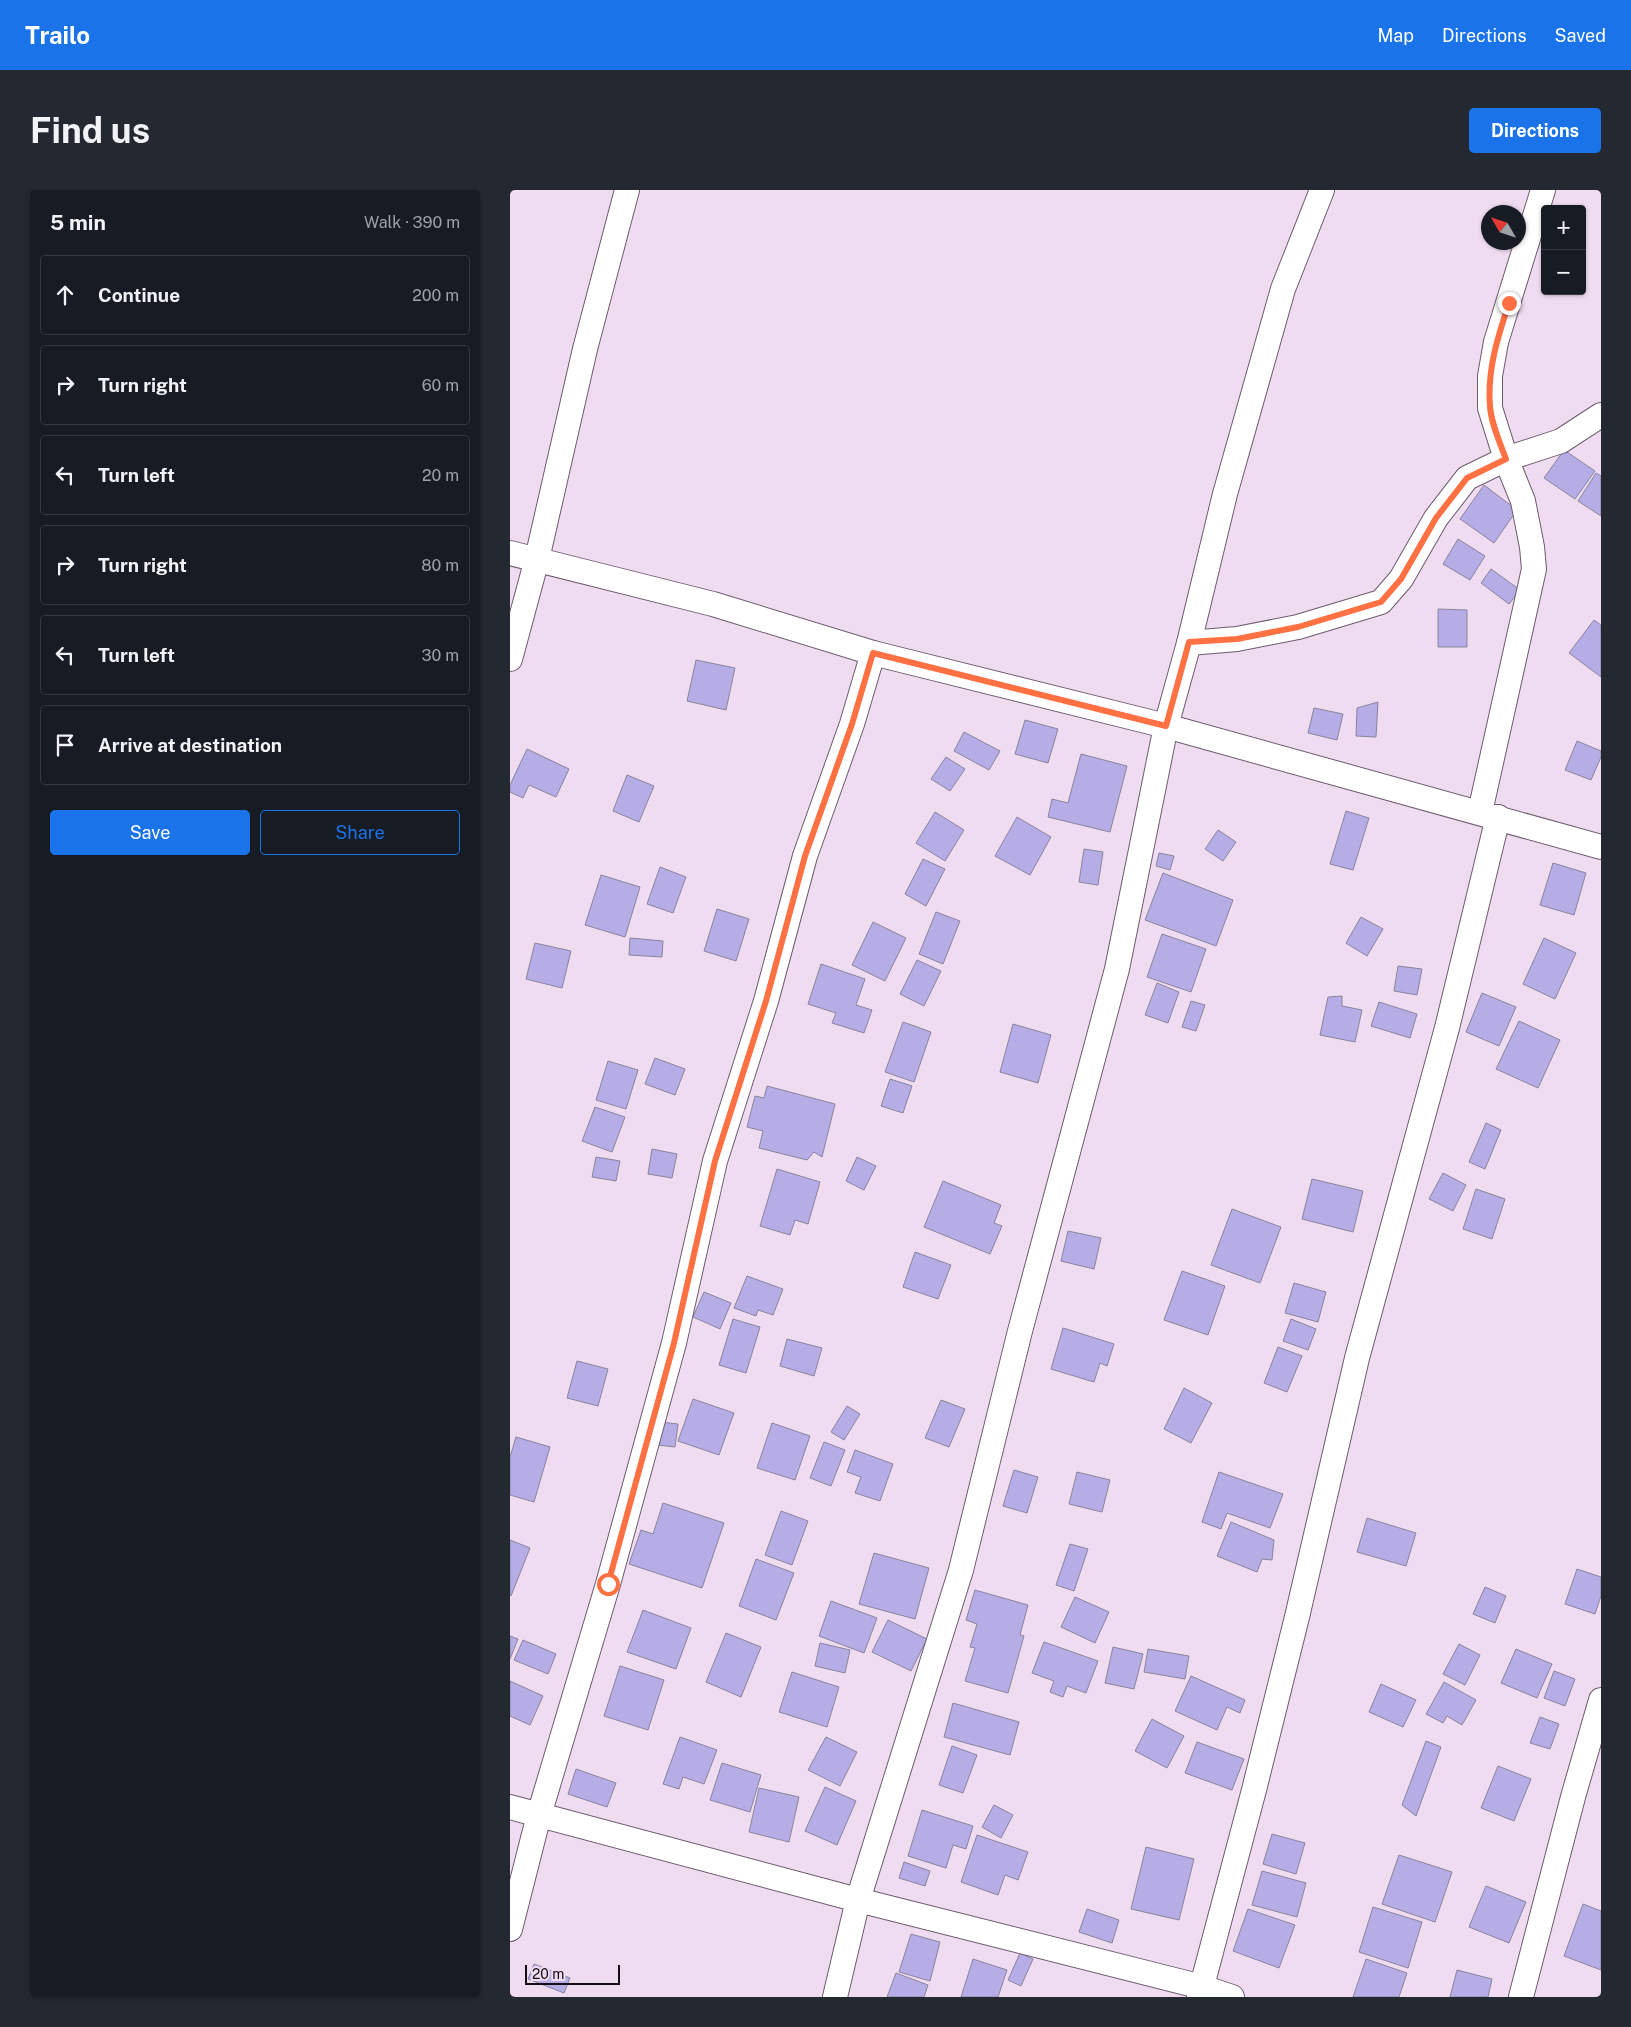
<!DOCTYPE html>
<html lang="en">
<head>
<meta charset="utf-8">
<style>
  :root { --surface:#171b24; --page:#242831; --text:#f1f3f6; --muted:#9ea1a6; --line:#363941; --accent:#1a73e8 }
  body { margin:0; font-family:"Public Sans",sans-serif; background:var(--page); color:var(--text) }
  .controls { position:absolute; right:15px; top:15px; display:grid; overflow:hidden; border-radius:5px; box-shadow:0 1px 4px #0004 }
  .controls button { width:45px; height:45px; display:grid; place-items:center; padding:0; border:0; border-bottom:1px solid var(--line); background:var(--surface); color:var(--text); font:25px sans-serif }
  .compass { position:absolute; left:971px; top:15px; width:45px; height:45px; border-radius:50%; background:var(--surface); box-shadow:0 1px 4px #0004; rotate:309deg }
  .scale { position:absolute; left:15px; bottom:12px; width:95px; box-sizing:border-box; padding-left:5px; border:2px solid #150e15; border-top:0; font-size:14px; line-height:18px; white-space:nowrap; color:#150e15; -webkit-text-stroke:4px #f0dcf1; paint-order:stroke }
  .stop { position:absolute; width:15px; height:15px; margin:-11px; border:4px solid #ff7043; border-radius:50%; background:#fff }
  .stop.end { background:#ff7043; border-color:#fff; box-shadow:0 1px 5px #0008 }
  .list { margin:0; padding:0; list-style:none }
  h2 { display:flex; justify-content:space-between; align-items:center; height:65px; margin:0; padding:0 20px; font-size:21px }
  h2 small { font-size:16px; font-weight:400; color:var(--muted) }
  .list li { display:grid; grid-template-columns:32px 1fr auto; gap:15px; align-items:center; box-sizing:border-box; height:80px; margin:0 10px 10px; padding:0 10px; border:1px solid var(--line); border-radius:5px }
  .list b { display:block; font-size:19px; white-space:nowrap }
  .list em { font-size:16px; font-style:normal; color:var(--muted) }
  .actions { display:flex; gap:10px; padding:15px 20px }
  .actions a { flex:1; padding:11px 0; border:1px solid var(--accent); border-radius:5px; text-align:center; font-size:18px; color:var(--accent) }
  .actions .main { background:var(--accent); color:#fff }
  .icon { flex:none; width:28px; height:28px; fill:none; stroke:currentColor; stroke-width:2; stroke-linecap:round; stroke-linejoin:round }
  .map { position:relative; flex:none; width:1091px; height:1807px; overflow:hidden; border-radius:5px }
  header { display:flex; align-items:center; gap:30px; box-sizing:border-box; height:70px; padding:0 25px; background:var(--accent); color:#fff }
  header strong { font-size:24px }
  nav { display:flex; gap:28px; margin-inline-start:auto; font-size:18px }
  .intro { display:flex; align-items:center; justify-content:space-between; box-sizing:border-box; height:120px; padding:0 30px }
  h1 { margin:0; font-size:35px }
  .button { padding:12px 22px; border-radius:5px; background:var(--accent); color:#fff; font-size:18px; font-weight:700 }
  main { display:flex; gap:30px; padding:0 30px }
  aside { flex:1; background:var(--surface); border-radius:5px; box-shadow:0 1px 4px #0004 }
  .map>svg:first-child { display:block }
</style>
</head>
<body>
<header>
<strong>Trailo</strong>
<nav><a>Map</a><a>Directions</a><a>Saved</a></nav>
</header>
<div class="intro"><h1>Find us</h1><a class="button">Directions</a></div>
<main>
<aside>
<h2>5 min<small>Walk · 390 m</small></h2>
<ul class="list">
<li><svg class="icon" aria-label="ahead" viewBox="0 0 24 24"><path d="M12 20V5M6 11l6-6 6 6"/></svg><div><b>Continue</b></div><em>200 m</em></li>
<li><svg class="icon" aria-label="right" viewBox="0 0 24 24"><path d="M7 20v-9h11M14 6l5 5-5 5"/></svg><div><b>Turn right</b></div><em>60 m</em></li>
<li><svg class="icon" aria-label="left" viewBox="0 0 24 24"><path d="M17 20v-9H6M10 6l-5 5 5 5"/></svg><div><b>Turn left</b></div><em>20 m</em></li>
<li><svg class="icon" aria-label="right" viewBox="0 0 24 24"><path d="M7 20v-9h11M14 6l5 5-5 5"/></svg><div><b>Turn right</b></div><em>80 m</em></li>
<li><svg class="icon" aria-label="left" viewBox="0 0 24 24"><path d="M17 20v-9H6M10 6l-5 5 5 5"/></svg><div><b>Turn left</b></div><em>30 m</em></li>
<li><svg class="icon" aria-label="arrive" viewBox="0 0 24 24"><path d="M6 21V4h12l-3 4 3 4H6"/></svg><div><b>Arrive at destination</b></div></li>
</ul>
<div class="actions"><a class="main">Save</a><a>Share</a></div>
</aside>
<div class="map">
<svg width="1091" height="1807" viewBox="0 0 1091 1807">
  <rect width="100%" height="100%" fill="#f0dcf1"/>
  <g fill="#b7ade6" stroke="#88849c">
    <polygon points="1054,260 1085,281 1065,309 1034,288"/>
    <polygon points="1086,283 1091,286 1091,326 1068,311"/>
    <polygon points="974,295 1007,320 984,353 950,329"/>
    <polygon points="948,349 975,366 960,390 933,374"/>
    <polygon points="981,379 1010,400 999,414 971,393"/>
    <polygon points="928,419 957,420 957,457 928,457"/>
    <polygon points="1084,430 1091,435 1091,487 1059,463"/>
    <polygon points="186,470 225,478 216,520 177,511"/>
    <polygon points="868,512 866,547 846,546 847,518"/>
    <polygon points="804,518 833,524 827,550 798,543"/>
    <polygon points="515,530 548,539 538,573 505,564"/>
    <polygon points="454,542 490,561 479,580 444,561"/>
    <polygon points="1067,551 1091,561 1091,567 1081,590 1055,580"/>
    <polygon points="17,559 59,579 46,607 19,595 13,608 0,602 0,595"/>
    <polygon points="571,564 617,576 600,642 538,627 542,609 558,613"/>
    <polygon points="436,567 455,579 440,601 421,589"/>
    <polygon points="117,585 144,596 129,632 103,621"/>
    <polygon points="836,621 859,628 843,680 820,674"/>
    <polygon points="425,622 454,640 435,671 406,653"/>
    <polygon points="507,627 541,647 520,685 485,666"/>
    <polygon points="708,640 726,652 713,671 695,659"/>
    <polygon points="574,659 593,662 588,695 569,692"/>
    <polygon points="649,663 664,666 660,680 646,676"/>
    <polygon points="413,669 435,679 416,716 395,704"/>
    <polygon points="1043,673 1076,683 1064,725 1030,715"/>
    <polygon points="150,677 176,687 163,723 137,714"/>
    <polygon points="653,683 723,710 706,756 635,730"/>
    <polygon points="91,685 130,697 115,747 75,735"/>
    <polygon points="207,719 239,729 226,771 194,761"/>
    <polygon points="426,722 450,731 433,774 409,764"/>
    <polygon points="851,727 873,739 857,766 836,753"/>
    <polygon points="363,732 396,748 375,791 342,775"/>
    <polygon points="652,744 696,759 681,802 637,787"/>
    <polygon points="120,748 153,751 152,767 119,765"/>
    <polygon points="1034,748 1066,763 1045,809 1013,794"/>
    <polygon points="25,753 61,761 52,798 16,789"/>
    <polygon points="407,770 431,781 414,816 390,804"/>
    <polygon points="311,774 355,789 346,815 362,820 354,843 322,833 326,823 298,814"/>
    <polygon points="888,776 912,779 907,805 884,801"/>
    <polygon points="647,793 669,802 658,833 635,825"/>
    <polygon points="972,803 1006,817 989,856 956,842"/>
    <polygon points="832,806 832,816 852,820 845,852 810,845 818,807"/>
    <polygon points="681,811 695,815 686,841 672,837"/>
    <polygon points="869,812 907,824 900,848 861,836"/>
    <polygon points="1009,831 1050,850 1028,898 986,879"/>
    <polygon points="393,832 421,842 404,892 375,882"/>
    <polygon points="503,834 541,845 528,893 490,882"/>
    <polygon points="145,868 175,879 165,905 135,894"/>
    <polygon points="98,871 128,880 116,919 86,910"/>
    <polygon points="380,889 402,896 393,923 371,916"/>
    <polygon points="257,896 325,914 312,967 304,962 297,970 249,958 253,941 237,937 245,906 254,908"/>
    <polygon points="85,917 115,927 102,962 72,951"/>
    <polygon points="976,933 991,940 975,979 959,972"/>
    <polygon points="142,959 167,964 162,988 138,984"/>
    <polygon points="86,967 110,971 106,991 82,987"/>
    <polygon points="347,967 366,976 354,1000 336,991"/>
    <polygon points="267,979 310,992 298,1034 285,1030 280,1045 250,1036"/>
    <polygon points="933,983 956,995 943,1021 919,1009"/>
    <polygon points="802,989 853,1001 843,1042 792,1029"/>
    <polygon points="433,991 491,1015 484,1033 492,1036 480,1064 414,1037"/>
    <polygon points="966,999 995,1009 982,1049 953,1039"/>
    <polygon points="722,1019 771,1037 750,1093 701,1075"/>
    <polygon points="558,1041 591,1048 584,1079 551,1071"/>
    <polygon points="405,1062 441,1075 428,1109 393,1097"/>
    <polygon points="672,1081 715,1096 698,1145 654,1130"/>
    <polygon points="237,1086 273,1099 263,1125 248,1120 246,1126 224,1118"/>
    <polygon points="784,1093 816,1102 808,1132 775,1123"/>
    <polygon points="194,1102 221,1113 210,1139 183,1127"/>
    <polygon points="223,1129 250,1137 236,1183 209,1175"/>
    <polygon points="781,1129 806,1139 798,1160 773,1151"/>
    <polygon points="553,1138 604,1154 597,1176 590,1173 584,1192 541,1179"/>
    <polygon points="277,1149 312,1158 304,1186 270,1176"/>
    <polygon points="768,1157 792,1166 777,1202 754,1193"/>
    <polygon points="67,1171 98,1179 88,1216 57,1208"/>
    <polygon points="674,1198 702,1213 681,1253 654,1239"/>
    <polygon points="183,1209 224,1223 209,1265 168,1251"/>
    <polygon points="431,1210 455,1219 439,1257 415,1248"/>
    <polygon points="337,1216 350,1224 334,1250 321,1242"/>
    <polygon points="151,1232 168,1234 165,1257 148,1255"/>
    <polygon points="262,1233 300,1246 285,1290 247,1278"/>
    <polygon points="6,1247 40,1257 24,1312 0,1305 0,1267"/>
    <polygon points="314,1252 335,1260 321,1296 300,1288"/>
    <polygon points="345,1260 383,1274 370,1311 345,1303 351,1287 337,1282"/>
    <polygon points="504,1280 528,1287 517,1323 493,1316"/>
    <polygon points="567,1282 600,1290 592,1322 559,1314"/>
    <polygon points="709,1282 773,1304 760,1338 717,1323 711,1339 692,1332"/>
    <polygon points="153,1313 214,1333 192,1398 119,1374 131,1340 143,1344"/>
    <polygon points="271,1321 298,1331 282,1375 255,1365"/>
    <polygon points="857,1328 906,1343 896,1376 847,1362"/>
    <polygon points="721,1332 764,1350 762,1370 752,1369 747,1382 707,1366"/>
    <polygon points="0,1350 20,1358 1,1406 0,1405"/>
    <polygon points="560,1354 578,1359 564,1401 546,1395"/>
    <polygon points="364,1363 419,1378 405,1429 349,1414"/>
    <polygon points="246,1369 284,1383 266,1430 229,1416"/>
    <polygon points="1067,1379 1091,1387 1091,1406 1085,1424 1055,1414"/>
    <polygon points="975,1397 996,1406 985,1433 963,1424"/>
    <polygon points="465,1400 518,1415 510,1445 514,1446 498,1503 455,1491 465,1458 460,1457 467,1434 456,1430"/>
    <polygon points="565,1407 599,1422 585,1453 551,1437"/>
    <polygon points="321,1411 367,1428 354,1463 309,1446"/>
    <polygon points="133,1420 181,1438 166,1479 117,1462"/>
    <polygon points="378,1430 417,1449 401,1481 362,1462"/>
    <polygon points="216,1443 251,1457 231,1507 196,1492"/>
    <polygon points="0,1446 8,1449 0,1469"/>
    <polygon points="13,1450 46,1464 38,1484 4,1470"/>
    <polygon points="534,1452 588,1471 576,1503 557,1496 553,1507 540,1502 544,1491 522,1483"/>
    <polygon points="310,1453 340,1460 335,1483 305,1476"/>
    <polygon points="949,1454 970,1465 955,1495 933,1484"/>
    <polygon points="603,1457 633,1464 624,1499 595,1493"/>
    <polygon points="638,1459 679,1466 675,1489 634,1482"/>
    <polygon points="1006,1459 1042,1474 1027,1508 991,1493"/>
    <polygon points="110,1476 154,1490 138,1540 94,1526"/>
    <polygon points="1044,1481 1065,1489 1055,1516 1034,1508"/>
    <polygon points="282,1482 329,1497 317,1537 269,1522"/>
    <polygon points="681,1486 735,1510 730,1523 717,1517 707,1540 665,1521"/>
    <polygon points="0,1491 33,1506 20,1535 0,1526"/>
    <polygon points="934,1492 966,1510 952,1535 937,1526 933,1533 916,1524"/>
    <polygon points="871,1494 906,1510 893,1537 859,1522"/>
    <polygon points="443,1513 509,1532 500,1565 434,1547"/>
    <polygon points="1030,1527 1049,1534 1040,1559 1020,1553"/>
    <polygon points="642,1529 674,1546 657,1578 625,1561"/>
    <polygon points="170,1547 207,1560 194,1594 173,1587 169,1599 153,1594"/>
    <polygon points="316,1547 347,1562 330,1596 298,1580"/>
    <polygon points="916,1551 931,1557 906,1626 892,1615"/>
    <polygon points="687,1552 734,1569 722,1600 675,1583"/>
    <polygon points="442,1556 467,1565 453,1603 429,1595"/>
    <polygon points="212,1573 251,1585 240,1622 200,1610"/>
    <polygon points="988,1576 1021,1589 1004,1631 971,1618"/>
    <polygon points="66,1579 106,1593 97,1617 58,1604"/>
    <polygon points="315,1597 346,1611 327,1655 295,1641"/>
    <polygon points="249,1598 289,1607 279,1652 239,1642"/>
    <polygon points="484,1615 503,1625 491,1648 472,1637"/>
    <polygon points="412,1620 463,1636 456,1659 443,1655 436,1678 398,1666"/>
    <polygon points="762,1644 795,1653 786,1684 753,1674"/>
    <polygon points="467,1645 518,1662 508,1690 495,1685 488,1705 451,1692"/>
    <polygon points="636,1657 684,1669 669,1730 621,1719"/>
    <polygon points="889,1665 942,1682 925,1732 872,1714"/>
    <polygon points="394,1672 420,1681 415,1696 389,1688"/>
    <polygon points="752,1681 796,1693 787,1727 742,1715"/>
    <polygon points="976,1696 1016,1712 999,1753 959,1737"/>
    <polygon points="1073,1714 1091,1721 1091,1780 1054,1766"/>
    <polygon points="863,1717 912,1732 898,1778 849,1762"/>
    <polygon points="577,1719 609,1730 602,1753 569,1742"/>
    <polygon points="738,1719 785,1735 769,1778 723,1761"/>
    <polygon points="401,1744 430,1752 420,1791 389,1782"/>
    <polygon points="510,1763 523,1769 511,1796 498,1790"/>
    <polygon points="463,1769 497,1780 488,1807 451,1807"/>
    <polygon points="856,1769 897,1783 889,1807 843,1807"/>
    <polygon points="24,1774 60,1788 54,1803 18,1789"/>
    <polygon points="947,1780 982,1789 978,1807 940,1807"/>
    <polygon points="386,1783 418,1795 414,1807 377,1807"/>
  </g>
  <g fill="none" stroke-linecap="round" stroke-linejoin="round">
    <defs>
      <g id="street">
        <polyline points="0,363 203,414 363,463 656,536 1091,657"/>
        <polyline points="679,453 727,449 788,437 871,412 891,389 926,328 957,288 996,269 1051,251 1091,225"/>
        <polyline points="0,469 27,369 75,159 117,0"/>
        <polyline points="970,622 1024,379 1022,357 1013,311 996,269 980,218 980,186 986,152 1033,0"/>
        <polyline points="0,1617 348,1710 692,1797 722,1807"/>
        <polyline points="0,1739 29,1625 98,1394 164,1153 205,971 256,811 295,666 342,534 363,463"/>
        <polyline points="325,1807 348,1710 451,1380 510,1141 607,779 656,536 679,453 715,304 773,99 812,0"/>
        <polyline points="689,1807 744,1600 787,1427 847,1168 937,838 988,627"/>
        <polyline points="1011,1807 1063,1607 1091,1510"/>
      </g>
    </defs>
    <use href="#street" stroke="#6d5c6e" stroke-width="26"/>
    <use href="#street" stroke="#fff" stroke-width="24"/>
  </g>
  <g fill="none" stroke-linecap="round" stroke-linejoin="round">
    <path stroke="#ff7043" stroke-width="6" d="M98,1394L164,1153L205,971L256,811L295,666L342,534L363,463L656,536L679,452L727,449L788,437L871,412L891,389L926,328L957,288L996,269C990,253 981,233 980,216C977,180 988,146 999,113"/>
  </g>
</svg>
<div class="controls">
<button>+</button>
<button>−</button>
</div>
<svg class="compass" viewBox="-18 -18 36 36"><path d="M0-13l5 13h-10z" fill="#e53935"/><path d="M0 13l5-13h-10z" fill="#9ea1a6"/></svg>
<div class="scale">20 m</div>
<div class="stop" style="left:98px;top:1394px"></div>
<div class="stop end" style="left:999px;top:113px"></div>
</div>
</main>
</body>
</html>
